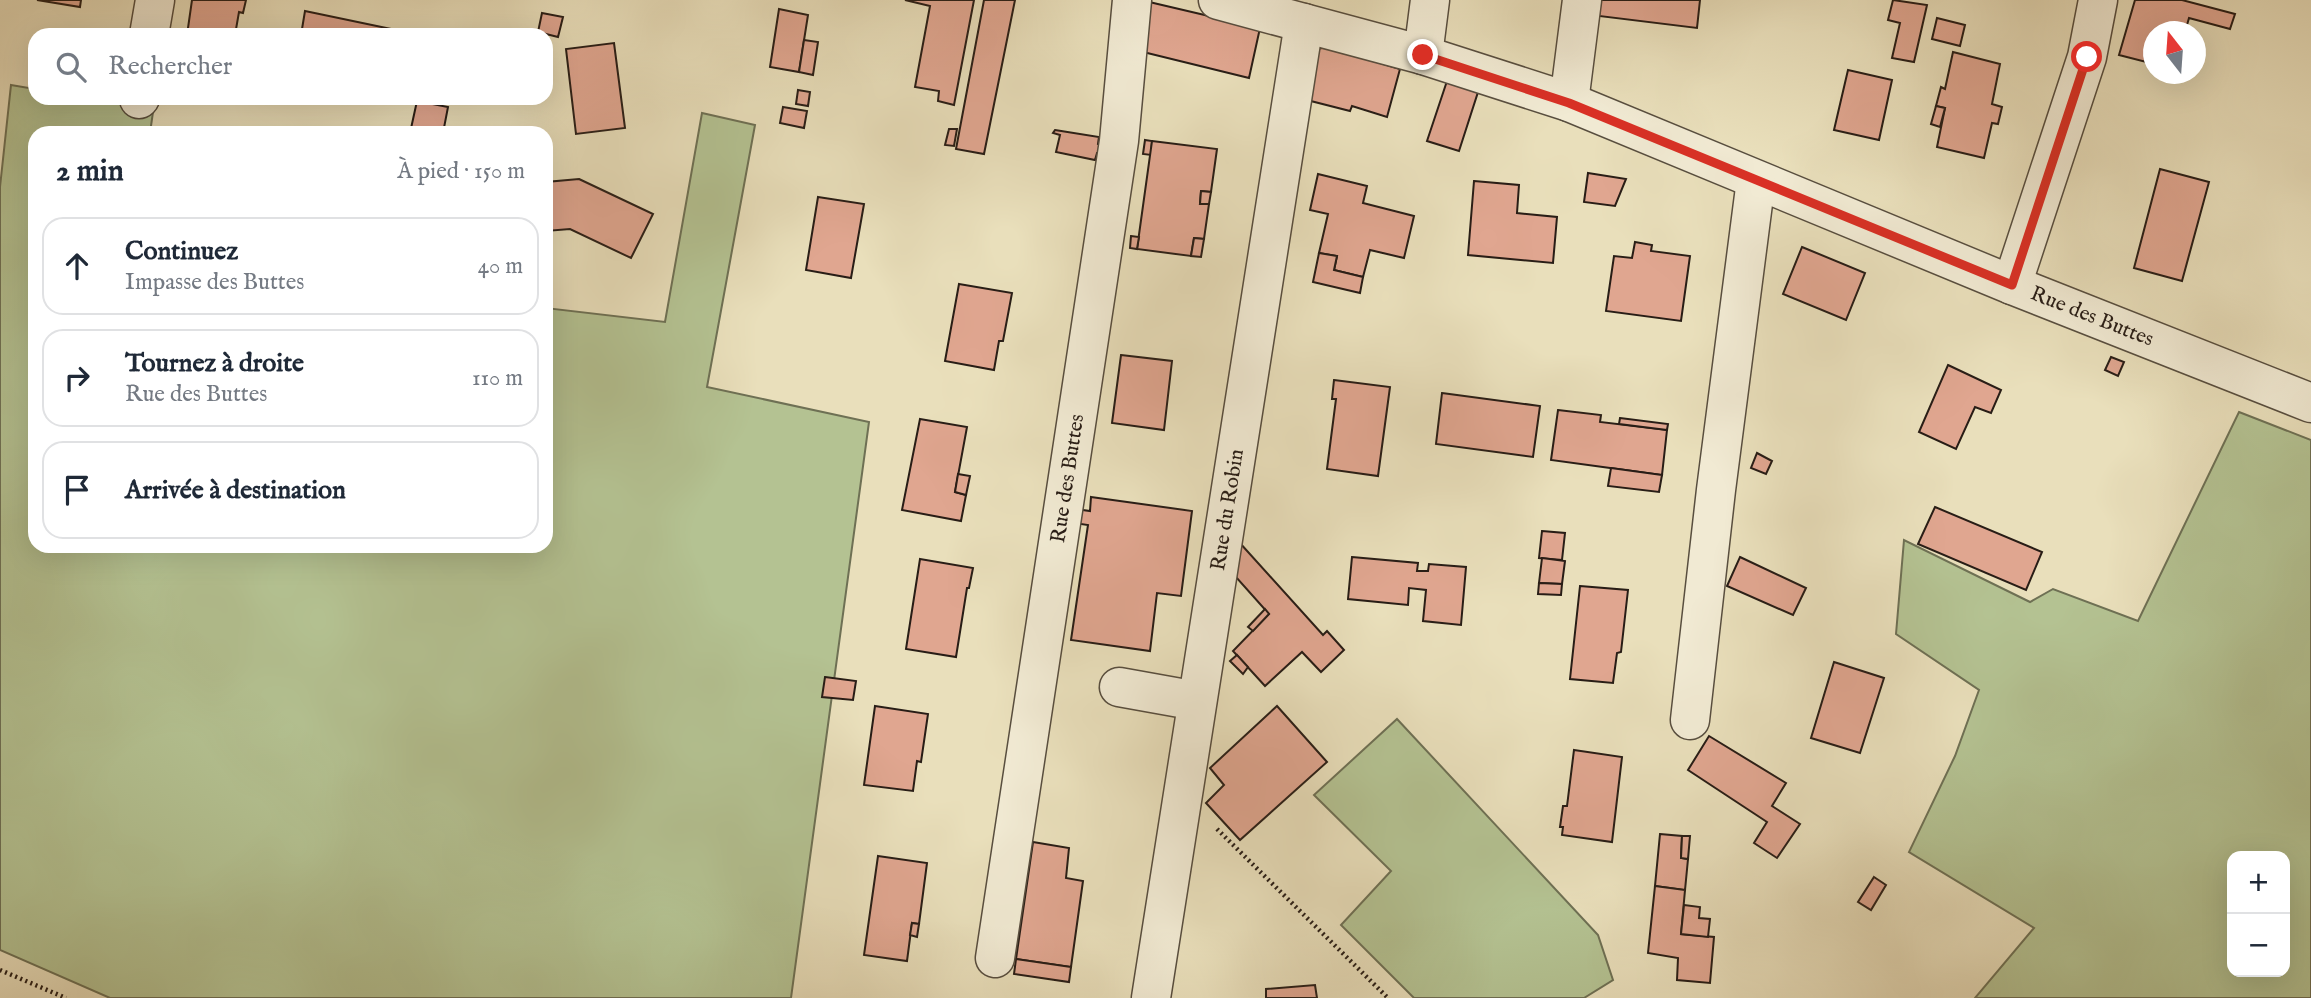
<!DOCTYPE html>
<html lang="fr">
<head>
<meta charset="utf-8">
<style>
  :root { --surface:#fff; --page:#f2f2f3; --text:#1f2937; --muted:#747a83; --line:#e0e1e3 }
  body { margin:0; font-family:"IM FELL English",serif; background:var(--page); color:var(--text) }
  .controls { position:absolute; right:21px; bottom:21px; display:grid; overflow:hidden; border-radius:14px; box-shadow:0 7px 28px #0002 }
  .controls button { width:63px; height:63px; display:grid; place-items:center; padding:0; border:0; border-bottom:2px solid var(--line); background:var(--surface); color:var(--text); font:35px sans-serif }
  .compass { position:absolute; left:2143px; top:21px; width:63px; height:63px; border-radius:50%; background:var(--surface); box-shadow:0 7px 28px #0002; rotate:343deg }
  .stop { position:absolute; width:21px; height:21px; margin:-16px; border:5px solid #d93025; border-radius:50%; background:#fff }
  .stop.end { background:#d93025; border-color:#fff; box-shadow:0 2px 7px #0008 }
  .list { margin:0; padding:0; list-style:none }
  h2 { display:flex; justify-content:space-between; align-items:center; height:91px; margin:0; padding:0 28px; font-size:30px }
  h2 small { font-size:23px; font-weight:400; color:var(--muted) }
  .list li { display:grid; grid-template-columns:46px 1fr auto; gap:21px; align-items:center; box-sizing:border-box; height:98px; margin:0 14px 14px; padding:0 14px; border:2px solid var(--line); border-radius:21px }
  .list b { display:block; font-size:26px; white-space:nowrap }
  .list p { margin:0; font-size:23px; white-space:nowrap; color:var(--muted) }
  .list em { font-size:23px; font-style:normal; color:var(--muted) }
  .icon { flex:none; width:38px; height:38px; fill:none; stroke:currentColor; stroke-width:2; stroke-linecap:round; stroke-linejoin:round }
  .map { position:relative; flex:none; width:2311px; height:998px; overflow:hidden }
  .search { position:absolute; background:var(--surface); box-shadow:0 7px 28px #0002; left:28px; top:28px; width:525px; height:77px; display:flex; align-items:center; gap:18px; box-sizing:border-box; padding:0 24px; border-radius:21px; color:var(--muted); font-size:26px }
  .panel { position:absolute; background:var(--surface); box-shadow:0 7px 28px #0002; left:28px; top:126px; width:525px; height:427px; border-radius:21px }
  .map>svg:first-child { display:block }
</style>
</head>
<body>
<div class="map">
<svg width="2311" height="998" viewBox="0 0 2311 998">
  <rect width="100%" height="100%" fill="#e9dfbb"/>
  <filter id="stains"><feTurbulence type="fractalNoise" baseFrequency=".00286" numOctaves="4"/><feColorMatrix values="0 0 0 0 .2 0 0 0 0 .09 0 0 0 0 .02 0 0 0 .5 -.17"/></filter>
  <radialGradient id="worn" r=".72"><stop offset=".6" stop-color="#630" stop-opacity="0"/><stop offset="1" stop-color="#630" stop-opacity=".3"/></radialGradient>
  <g fill="#b4c292" stroke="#6e7054" stroke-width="2" fill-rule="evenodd">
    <polygon points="11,85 35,89 35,98 102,98 154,105 150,133 35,133 35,546 546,546 546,308 665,322 702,113 755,125 707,387 869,422 791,998 110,998 0,950 0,187"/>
    <path d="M2239,412L2311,440V998H1975L2034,928L1909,852L1955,756L1979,690L1896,634L1904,540L2030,602L2053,589L2138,621ZM2232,856H2285V972H2232Z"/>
    <polygon points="1397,719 1598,935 1613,980 1584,998 1414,998 1341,925 1391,871 1314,795"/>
  </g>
  <g fill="#e0a690" stroke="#281d16" stroke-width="2">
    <polygon points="37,0 81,0 80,7"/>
    <polygon points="192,0 246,0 243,13 239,12 235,35 187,35"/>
    <polygon points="974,0 954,105 938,101 939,91 915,87 930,6 905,0"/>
    <polygon points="984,0 1015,0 984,154 956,149"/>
    <polygon points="1601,0 1700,0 1697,28 1599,16"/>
    <polygon points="1893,0 1927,5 1914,62 1892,58 1900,23 1888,20"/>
    <polygon points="2135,0 2182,0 2235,14 2230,29 2189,18 2185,32 2154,32 2154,64 2119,55"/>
    <polygon points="1145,1 1260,28 1249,78 1135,50"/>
    <polygon points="779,9 808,15 799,72 770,67"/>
    <polygon points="305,11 415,34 301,35"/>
    <polygon points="542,13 563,17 558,37 538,32"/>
    <polygon points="1937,18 1965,25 1960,46 1932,39"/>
    <polygon points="804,40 818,42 813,75 799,72"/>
    <polygon points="614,43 625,128 576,134 566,49"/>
    <polygon points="1327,47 1400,69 1387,117 1352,106 1350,111 1299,98 1317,49"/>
    <polygon points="1953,52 2000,64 1992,104 2002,107 1998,124 1992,123 1984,158 1937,147 1945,108 1936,106 1941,87 1945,89"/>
    <polygon points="1848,70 1892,80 1879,140 1834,130"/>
    <polygon points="1447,81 1478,92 1459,151 1427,141"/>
    <polygon points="798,90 810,92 808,106 796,104"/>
    <polygon points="417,101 448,107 443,133 410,133"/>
    <polygon points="1936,106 1945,108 1940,127 1931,124"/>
    <polygon points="783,107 807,111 804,128 780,123"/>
    <polygon points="949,129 957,129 954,146 945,145"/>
    <polygon points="1055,130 1099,137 1098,144 1110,147 1108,154 1097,153 1095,160 1056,152 1060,135 1053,133"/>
    <polygon points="1145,140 1152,141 1151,155 1143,154"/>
    <polygon points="1152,141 1217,149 1211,192 1201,191 1200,204 1209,204 1204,239 1194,238 1191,256 1137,249"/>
    <polygon points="2160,169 2209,182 2182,281 2134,268"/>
    <polygon points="1588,173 1626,179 1615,206 1584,202"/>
    <polygon points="1318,174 1367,186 1363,203 1414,216 1404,258 1370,250 1363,277 1334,270 1337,256 1319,253 1328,214 1310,210"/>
    <polygon points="579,179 653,214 631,258 570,229 546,231 546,182"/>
    <polygon points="1474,181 1519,185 1517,213 1557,217 1553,263 1468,255"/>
    <polygon points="1201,191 1211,192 1209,204 1200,204"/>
    <polygon points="818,197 864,204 851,278 806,270"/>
    <polygon points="1131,236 1139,237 1137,249 1130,248"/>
    <polygon points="1194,238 1204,239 1201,257 1191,256"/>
    <polygon points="1635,242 1652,245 1651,251 1690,256 1681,321 1606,311 1614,256 1632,258"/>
    <polygon points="1802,247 1865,273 1846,320 1783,294"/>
    <polygon points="1319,253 1337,256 1334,270 1363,277 1360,293 1313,282"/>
    <polygon points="959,284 1012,293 1003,341 999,341 994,370 945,361"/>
    <polygon points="1121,355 1172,361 1164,430 1112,423"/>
    <polygon points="2111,357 2124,362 2118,376 2105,370"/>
    <polygon points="1948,365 2001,390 1991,413 1975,407 1956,449 1919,432"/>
    <polygon points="1334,380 1390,387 1378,476 1327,469 1336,399 1332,399"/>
    <polygon points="1442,393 1540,406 1533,457 1436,444"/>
    <polygon points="1558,410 1601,415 1600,422 1667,430 1662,475 1551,460"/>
    <polygon points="1620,418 1668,424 1667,430 1619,424"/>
    <polygon points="920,419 967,427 955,492 966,495 961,521 902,510"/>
    <polygon points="1757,453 1772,461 1766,474 1751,468"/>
    <polygon points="1611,468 1662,475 1659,492 1608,486"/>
    <polygon points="958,474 970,476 966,495 955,492"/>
    <polygon points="1091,497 1192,511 1181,596 1157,593 1150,651 1071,640 1088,525 1074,523 1076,509 1090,511"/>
    <polygon points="1935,507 2042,552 2026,590 1918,544"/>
    <polygon points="1542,531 1565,533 1562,560 1539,558"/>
    <polygon points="1239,542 1323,635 1327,631 1344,650 1321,672 1302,652 1265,686 1233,651 1269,614 1235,576"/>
    <polygon points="1352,557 1418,563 1417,571 1428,571 1429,564 1466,567 1461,625 1423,621 1426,590 1409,588 1408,605 1348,599"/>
    <polygon points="1740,557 1806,588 1793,615 1727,586"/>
    <polygon points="1542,558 1565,561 1562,584 1539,583"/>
    <polygon points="920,559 973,568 969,588 967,588 956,657 906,649"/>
    <polygon points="1539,583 1562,584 1561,595 1538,594"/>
    <polygon points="1580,586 1628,590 1621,652 1617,653 1613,683 1570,679"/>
    <polygon points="1265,609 1269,614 1253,631 1248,627"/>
    <polygon points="1237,655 1248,667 1243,674 1230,661"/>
    <polygon points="1834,662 1884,678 1860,753 1811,738"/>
    <polygon points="825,677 856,681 853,700 822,697"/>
    <polygon points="875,706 928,714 921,762 917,761 913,791 864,785"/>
    <polygon points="1277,706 1327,762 1240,840 1206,803 1224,785 1210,768"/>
    <polygon points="1709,736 1786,783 1772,806 1800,824 1777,858 1754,843 1767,822 1688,770"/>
    <polygon points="1574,750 1622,757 1612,842 1562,835 1563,827 1560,827 1563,806 1567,806"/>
    <polygon points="1660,834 1682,836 1681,858 1688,859 1685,890 1655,886"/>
    <polygon points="1682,836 1690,836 1688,859 1681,858"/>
    <polygon points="1033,842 1069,848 1066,878 1083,881 1071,967 1016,959"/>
    <polygon points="878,856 927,863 919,924 912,923 907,961 864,955"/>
    <polygon points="1874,877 1886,885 1871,910 1858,902"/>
    <polygon points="1655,886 1685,890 1681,934 1714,937 1710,983 1677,980 1678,958 1648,953"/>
    <polygon points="1684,905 1700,907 1699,918 1710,919 1708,937 1681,934"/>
    <polygon points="912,923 919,924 917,937 910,935"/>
    <polygon points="1016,959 1071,967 1069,982 1014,974"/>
    <polygon points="1315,985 1317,998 1266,998 1266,989"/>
  </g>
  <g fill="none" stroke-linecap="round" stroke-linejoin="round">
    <defs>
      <g id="minor">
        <path id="s1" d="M1218,0L1423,55L1569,102L2012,285L2311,403"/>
        <polyline points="149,35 155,0"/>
        <polyline points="1423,55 1430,0"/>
        <polyline points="139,99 140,98"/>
        <polyline points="1569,102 1582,0"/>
        <polyline points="2012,285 2087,57 2098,0"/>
        <polyline points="1119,687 1197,701"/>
        <polyline points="1690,720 1716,490 1756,180"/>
        <path id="s2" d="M995,958L1119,141L1132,0"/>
        <path id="s3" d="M1151,998L1304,23"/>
      </g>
    </defs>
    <use href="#minor" stroke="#584e3f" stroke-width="41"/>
    <g stroke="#281d16" stroke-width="4.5" stroke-dasharray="2 3.5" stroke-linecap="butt">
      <polyline points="1217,829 1388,998"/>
      <polyline points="0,970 66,998"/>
    </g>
    <use href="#minor" stroke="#f1ead3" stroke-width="38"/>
  </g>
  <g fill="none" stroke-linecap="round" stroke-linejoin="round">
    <polyline stroke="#d93025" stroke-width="9" points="1423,55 1569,103 2012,285 2087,57"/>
  </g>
  <g text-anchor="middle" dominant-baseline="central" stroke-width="6" stroke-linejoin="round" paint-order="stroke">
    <g font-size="21" fill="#281d16" stroke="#f1ead3">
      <text stroke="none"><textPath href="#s1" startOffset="931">Rue des Buttes</textPath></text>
      <text stroke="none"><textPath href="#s2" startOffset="485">Rue des Buttes</textPath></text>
      <text stroke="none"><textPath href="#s3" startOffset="494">Rue du Robin</textPath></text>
    </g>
  </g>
  <rect width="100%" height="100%" filter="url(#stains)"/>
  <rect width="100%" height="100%" fill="url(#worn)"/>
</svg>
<div class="controls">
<button>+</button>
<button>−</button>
</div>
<svg class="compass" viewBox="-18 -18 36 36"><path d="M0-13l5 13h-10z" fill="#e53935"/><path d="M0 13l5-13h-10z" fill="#747a83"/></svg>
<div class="stop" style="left:2087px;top:57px"></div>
<div class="stop end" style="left:1423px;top:55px"></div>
<div class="search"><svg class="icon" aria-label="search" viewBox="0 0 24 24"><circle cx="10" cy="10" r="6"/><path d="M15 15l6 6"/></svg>Rechercher</div>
<section class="panel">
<h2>2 min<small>À pied · 150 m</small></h2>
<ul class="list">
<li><svg class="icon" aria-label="ahead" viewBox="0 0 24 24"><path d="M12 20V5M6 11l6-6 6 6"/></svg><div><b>Continuez</b><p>Impasse des Buttes</p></div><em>40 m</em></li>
<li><svg class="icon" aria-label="right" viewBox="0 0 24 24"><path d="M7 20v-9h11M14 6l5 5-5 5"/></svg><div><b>Tournez à droite</b><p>Rue des Buttes</p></div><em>110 m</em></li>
<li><svg class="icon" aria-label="arrive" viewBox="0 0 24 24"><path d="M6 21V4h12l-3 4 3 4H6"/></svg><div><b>Arrivée à destination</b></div></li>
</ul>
</section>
</div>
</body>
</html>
